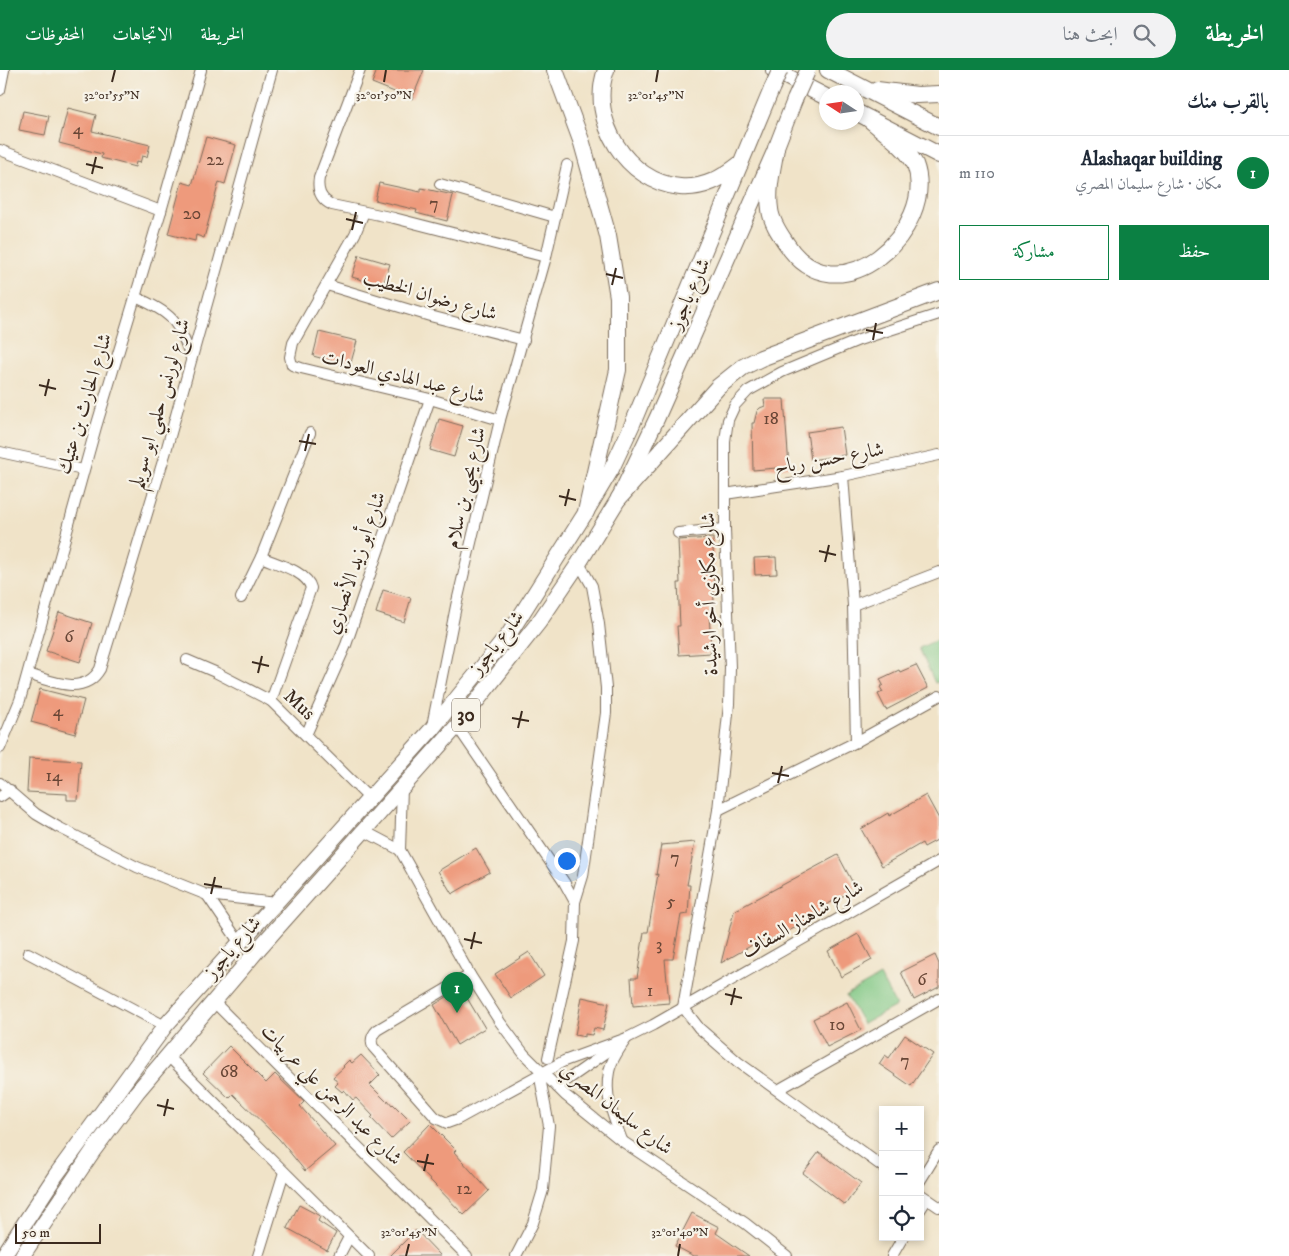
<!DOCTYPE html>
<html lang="ar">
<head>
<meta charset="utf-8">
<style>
  :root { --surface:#fff; --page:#f2f2f3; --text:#1f2937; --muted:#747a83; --line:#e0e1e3; --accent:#0b8043 }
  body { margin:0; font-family:"IM FELL DW Pica",Amiri,serif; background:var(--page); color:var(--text); direction:rtl }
  .controls { position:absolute; right:15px; bottom:15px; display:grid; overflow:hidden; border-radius:0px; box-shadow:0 2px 8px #0003 }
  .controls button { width:45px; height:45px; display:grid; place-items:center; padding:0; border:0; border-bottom:1px solid var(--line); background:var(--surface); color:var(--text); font:25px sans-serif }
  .compass { position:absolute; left:819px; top:15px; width:45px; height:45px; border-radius:50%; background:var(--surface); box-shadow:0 2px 8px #0003; rotate:282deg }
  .scale { position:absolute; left:15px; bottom:12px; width:86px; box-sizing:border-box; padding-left:5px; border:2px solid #3b2a1e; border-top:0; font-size:14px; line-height:18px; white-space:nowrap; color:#3b2a1e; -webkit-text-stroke:4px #f7f3e8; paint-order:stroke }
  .you { position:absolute; left:566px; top:790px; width:18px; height:18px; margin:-12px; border:4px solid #fff; border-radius:50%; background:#1a73e8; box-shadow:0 0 0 8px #1a73e833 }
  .badge { display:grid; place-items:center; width:32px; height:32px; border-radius:50%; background:var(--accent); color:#fff; font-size:16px; font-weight:700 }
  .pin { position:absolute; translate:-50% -41px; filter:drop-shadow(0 1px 2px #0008) }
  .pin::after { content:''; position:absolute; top:26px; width:18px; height:15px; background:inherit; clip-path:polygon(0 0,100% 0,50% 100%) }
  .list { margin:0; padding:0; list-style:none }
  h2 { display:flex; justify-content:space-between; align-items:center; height:65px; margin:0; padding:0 20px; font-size:21px }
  h2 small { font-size:16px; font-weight:400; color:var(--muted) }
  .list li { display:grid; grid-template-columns:32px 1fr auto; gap:15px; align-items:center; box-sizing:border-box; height:75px; padding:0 20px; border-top:1px solid var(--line) }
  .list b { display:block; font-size:19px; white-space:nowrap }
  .list p { margin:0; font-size:16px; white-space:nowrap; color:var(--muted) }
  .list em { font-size:16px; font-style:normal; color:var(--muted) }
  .actions { display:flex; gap:10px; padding:15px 20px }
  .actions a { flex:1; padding:11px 0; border:1px solid var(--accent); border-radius:0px; text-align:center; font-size:18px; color:var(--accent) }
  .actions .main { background:var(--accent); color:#fff }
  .icon { flex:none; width:28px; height:28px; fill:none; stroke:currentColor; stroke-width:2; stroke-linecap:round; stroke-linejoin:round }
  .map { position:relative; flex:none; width:939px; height:1186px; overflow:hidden; direction:ltr }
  header { display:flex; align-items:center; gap:30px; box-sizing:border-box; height:70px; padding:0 25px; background:var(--accent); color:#fff }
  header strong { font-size:24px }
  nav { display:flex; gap:28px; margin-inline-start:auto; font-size:18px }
  .search { width:350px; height:45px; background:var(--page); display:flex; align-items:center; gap:12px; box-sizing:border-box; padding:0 18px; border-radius:28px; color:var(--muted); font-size:19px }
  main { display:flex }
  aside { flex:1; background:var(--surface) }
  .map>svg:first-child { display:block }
</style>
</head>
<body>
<header>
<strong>الخريطة</strong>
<div class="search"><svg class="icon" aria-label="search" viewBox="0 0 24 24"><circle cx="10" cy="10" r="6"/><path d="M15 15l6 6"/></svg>ابحث هنا</div>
<nav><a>الخريطة</a><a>الاتجاهات</a><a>المحفوظات</a></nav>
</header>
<main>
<aside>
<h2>بالقرب منك<small></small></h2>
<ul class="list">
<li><span class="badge">1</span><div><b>Alashaqar building</b><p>مكان · شارع سليمان المصري</p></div><em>110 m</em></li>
</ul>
<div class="actions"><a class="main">حفظ</a><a>مشاركة</a></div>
</aside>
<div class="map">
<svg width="939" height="1186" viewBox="0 0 939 1186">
  <rect width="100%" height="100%" fill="#f7f3e8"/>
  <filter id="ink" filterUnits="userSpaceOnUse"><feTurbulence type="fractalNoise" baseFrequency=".02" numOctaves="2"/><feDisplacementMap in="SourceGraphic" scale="10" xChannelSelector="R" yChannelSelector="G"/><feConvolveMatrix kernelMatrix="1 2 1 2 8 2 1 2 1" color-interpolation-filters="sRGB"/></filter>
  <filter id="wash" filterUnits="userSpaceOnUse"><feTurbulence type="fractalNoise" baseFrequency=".0096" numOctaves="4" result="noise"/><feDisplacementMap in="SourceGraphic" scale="20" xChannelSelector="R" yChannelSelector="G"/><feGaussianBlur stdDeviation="1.12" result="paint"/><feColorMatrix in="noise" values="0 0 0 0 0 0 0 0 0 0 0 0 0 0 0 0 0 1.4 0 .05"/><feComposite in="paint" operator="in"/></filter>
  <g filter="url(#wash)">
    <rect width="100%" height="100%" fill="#f0e3c8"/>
    <g fill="#80c784" stroke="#5e7851">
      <polygon points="939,569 939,612 935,613 919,578"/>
      <polygon points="880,906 896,936 863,954 846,925"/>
    </g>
    <g id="blocks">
      <g fill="#ee9a7c">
        <polygon points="377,0 424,0 412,29 372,13"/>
        <polygon points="68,38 96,45 92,61 150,75 147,87 142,86 140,93 136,92 135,97 101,88 102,84 59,73"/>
        <polygon points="23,41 49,46 45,65 19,60"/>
        <polygon points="206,67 236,75 225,114 219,112 204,168 196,165 195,171 168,164 182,112 192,115"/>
        <polygon points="379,113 421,122 421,118 453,125 447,151 416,143 417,140 375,130"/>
        <polygon points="359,185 390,194 383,216 352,207"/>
        <polygon points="319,262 357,271 350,296 313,286"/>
        <polygon points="764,329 784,329 789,397 753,400 752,353 754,353 757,341 760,338 765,336"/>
        <polygon points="439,349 463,356 454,387 430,380"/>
        <polygon points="841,357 845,385 811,390 807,362"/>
        <polygon points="713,468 714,540 709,540 711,583 679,585 677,556 680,556 678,513 680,513 678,470"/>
        <polygon points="776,487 777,504 755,505 754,488"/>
        <polygon points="383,520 411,528 404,552 376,543"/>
        <polygon points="59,542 92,553 80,592 46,581"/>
        <polygon points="916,595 928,618 886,640 878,624 883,622 880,617 883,615 880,609 899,600 900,602"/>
        <polygon points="40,619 84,630 75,664 31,652"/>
        <polygon points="29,688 81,691 78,730 67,730 67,724 27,722"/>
        <polygon points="926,725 939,749 939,769 924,777 922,773 882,796 861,759 888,743 889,746"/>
        <polygon points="695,772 687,815 690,815 688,844 681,845 673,889 665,889 669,933 633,936 631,908 637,908 644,862 648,862 658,804 656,805 661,775"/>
        <polygon points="476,778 490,802 452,824 438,801"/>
        <polygon points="838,785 856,819 826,835 829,841 770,870 768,866 721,893 734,841"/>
        <polygon points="858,864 872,890 841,907 828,881"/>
        <polygon points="529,882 544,906 511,928 495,904"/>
        <polygon points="935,885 939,894 939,917 914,930 901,902"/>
        <polygon points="461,918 485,958 457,975 434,935"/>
        <polygon points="582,927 609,933 603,960 594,958 592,965 585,964 585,967 575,965"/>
        <polygon points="847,932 861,960 827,977 813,949"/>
        <polygon points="905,965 933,984 911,1016 879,994 885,985 889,988"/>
        <polygon points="229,976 266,1013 275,1004 304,1032 300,1036 335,1076 305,1101 279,1069 233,1024 229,1028 203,1003"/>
        <polygon points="361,985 380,1005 370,1015 387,1032 388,1030 392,1035 393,1034 410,1051 391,1069 371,1048 373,1046 356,1028 353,1030 344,1020 342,1022 335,1016 338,1013 333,1007 344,997 343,996 349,990 352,993"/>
        <polygon points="430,1054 456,1080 454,1082 489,1121 464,1145 403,1082"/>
        <polygon points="819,1082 861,1113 845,1135 803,1103"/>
        <polygon points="299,1135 318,1145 320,1147 318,1151 336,1163 327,1180 287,1158"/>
        <polygon points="692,1143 719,1157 716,1163 749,1186 694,1186 675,1176"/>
        <polygon points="416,1160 441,1186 390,1186"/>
      </g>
    </g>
  </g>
  <g filter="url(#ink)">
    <use href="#blocks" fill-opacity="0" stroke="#7a6b5a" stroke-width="1"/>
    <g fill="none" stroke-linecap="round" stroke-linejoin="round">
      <defs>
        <g id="minor">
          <path d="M360,0L319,108C317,120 320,129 332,135L394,148L546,187"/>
          <polyline points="0,20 4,0"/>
          <polyline points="0,80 161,141"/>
          <polyline points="440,114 555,147"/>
          <polyline points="364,142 355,164 293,273 290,287 292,295 301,298 430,329 500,350"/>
          <polyline points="327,215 430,246 524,270"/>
          <path d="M135,227C171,242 179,251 191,288"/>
          <polyline points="0,382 83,400"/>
          <polyline points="843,406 853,535 856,672"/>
          <polyline points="725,424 843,406 939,385"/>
          <polyline points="678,463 725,459"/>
          <path d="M261,487C276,494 307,501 311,518L271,631"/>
          <polyline points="241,528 261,487 310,363"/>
          <polyline points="853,535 939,502"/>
          <polyline points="187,590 215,602 271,631 370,729"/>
          <path d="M28,604C51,611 84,627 100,599L166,381L272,0"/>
          <polyline points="432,656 456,536 500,350 546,187 567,95"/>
          <polyline points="457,656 564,812 575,832"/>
          <polyline points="306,665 346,575 430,329"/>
          <polyline points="0,678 20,630 96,357 161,141 201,0"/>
          <polyline points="0,713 36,744 58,757 137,797 207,825 277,833"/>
          <polyline points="402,717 400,780 470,905 500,952 524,984 565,1025 622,1071 745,1153 787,1186"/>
          <polyline points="0,727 10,720"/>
          <polyline points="718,740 856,672 939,626"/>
          <polyline points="364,761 400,780"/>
          <polyline points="207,825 239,872"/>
          <polyline points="28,883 165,956"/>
          <path d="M470,905L377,960C372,965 370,970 373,977L436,1048L447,1053L458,1049L564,991L627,968L653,955L939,791"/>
          <polyline points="213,931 467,1186"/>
          <polyline points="683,937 718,740 729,634 730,598 725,459 725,371 728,350 735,335 748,321 782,302 859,270 939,244"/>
          <polyline points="683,937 699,958 738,992 883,1097"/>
          <polyline points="167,985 369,1186"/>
          <polyline points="548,988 574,871 575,832 583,806 606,643 606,618 599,554 592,516 579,493"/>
          <polyline points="557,1017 616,976"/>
          <polyline points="778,1020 939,929"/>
          <path d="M622,1070C614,1049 604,1026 609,1002C611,990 620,978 627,968"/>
          <polyline points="920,1111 939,1080"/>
          <polyline points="920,1124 939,1137"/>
          <polyline points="920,1140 927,1129"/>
          <polyline points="258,1186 284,1102"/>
          <polyline points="339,1186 349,1167"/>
          <polyline points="516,1186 533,1153 543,1120 549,1056 541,1013 543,1003"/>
          <polyline points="892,1186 903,1167"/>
        </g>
        <g id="primary">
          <polyline points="3,1186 56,1105 165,956 431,660 509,564 586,442 611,400 632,355 772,18"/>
          <polyline points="22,1186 93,1081 137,1022 261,876 457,656 539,552 579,493 619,428 657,348 776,78 795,29"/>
        </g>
        <g id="trunk">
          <polyline points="555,0 582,73 608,166 618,227 618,300 586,442"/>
          <path d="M606,0C588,50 627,112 680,117C704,119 722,108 740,94"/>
          <polyline points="774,0 826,27"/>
          <polyline points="828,0 939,57"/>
          <polyline points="877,20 917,25 939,24"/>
          <polyline points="856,42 939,85"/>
          <path d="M776,78C773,97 767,119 770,139C771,151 779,163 786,173C837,253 939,158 915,94C905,76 884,62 869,49"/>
          <polyline points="619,428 718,317 743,297 761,288 939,221"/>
        </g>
      </defs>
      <use href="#minor" stroke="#7a6b5a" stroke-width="12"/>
      <use href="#primary" stroke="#7a6b5a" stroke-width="17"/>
      <use href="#trunk" stroke="#7a6b5a" stroke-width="18"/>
      <use href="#minor" stroke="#fff" stroke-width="10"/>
      <use href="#primary" stroke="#fff" stroke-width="15"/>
      <use href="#trunk" stroke="#fff" stroke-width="16"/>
      <defs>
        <g id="primary-bridge">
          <polyline points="772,18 780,0"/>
          <polyline points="795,29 808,0"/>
        </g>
      </defs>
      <use href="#primary-bridge" stroke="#7a6b5a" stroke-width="17" stroke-linecap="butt"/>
      <use href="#primary-bridge" stroke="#fff" stroke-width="15"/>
    </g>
  </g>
  <path fill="none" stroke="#3b2a1e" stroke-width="2" d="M112,12L115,0M384,12L386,0M656,12L658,0M86,94L103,98M92,104L96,87M346,149L363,153M352,160L356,142M606,204L623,208M612,215L616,198M866,260L883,263M873,270L876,253M39,315L56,319M45,326L49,309M299,371L316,374M305,381L309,364M559,426L576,430M565,436L569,419M819,481L836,485M825,492L829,475M252,592L269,596M258,603L262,586M512,648L529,651M518,658L522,641M772,703L789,706M778,713L782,696M204,814L222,817M211,824L215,807M464,869L482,873M471,879L475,862M725,924L742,928M731,935L735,918M157,1035L174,1039M164,1046L168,1029M417,1091L434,1094M424,1101L428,1084M406,1186L409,1174M678,1186L680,1174"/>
  <g text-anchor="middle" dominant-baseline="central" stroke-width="4.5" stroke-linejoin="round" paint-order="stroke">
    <g font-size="18" fill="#684636">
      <text x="78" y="59">4</text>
      <text x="215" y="90">22</text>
      <text x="434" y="134">7</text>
      <text x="192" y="144">20</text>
      <text x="771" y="349">18</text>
      <text x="69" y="567">6</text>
      <text x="58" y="641">4</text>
      <text x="54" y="706">14</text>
      <text x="675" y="788">7</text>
      <text x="671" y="832">5</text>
      <text x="659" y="875">3</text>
      <text x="922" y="910">6</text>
      <text x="650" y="921">1</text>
      <text x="837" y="955">10</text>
      <text x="905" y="991">7</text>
      <text x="229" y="1002">68</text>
      <text x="464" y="1119">12</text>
    </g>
    <rect fill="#f7f3e8" stroke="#73665b" stroke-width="1" x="452" y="628.5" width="28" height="33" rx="4"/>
    <g font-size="19" font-weight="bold" fill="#3b2a1e">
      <text x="466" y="645">30</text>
    </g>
    <g font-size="20" fill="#3b2a1e" stroke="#f7f3e8">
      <text transform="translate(690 224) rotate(-66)">شارع ياجوز</text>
      <text transform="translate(430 226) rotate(16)">شارع رضوان الخطيب</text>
      <text transform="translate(403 307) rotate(14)">شارع عبد الهادي العودات</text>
      <text transform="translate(85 334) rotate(-73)">شارع الحارث بن عتيك</text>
      <text transform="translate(160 334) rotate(-74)">شارع لورنس حلمي ابو سويلم</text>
      <text transform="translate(829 389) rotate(-10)">شارع حسن رباح</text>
      <text transform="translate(466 418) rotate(-77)">شارع يحيى بن سلام</text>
      <text transform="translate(356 493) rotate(-71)">شارع أبو زيد الأنصاري</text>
      <text transform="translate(710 524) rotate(-91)">شارع مكازي أخو ارشيدة</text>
      <text transform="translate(497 573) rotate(-52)">شارع ياجوز</text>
      <text transform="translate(299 635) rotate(43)">Mus</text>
      <text transform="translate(803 850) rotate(-30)">شارع شاهناز السقاف</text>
      <text transform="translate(233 878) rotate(-49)">شارع ياجوز</text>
      <text transform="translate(331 1025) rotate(45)">شارع عبد الرحمن علي عربيات</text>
      <text transform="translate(616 1039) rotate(38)">شارع سليمان المصري</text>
    </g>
  </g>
  <g font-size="12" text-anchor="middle" fill="#3b2a1e" stroke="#f7f3e8" stroke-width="4.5" stroke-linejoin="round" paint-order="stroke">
    <text x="112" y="29">32°01'55"N</text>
    <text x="384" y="29">32°01'50"N</text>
    <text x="656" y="29">32°01'45"N</text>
    <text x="409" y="1166">32°01'45"N</text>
    <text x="680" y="1166">32°01'40"N</text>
  </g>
</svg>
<div class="controls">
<button>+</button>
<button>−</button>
<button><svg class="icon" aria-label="locate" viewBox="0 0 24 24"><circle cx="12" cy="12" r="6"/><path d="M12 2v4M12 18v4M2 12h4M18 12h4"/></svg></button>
</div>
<svg class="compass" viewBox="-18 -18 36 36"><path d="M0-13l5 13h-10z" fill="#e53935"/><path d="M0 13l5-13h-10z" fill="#747a83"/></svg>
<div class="scale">50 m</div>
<div class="you"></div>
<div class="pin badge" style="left:457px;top:943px">1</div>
</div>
</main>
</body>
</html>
